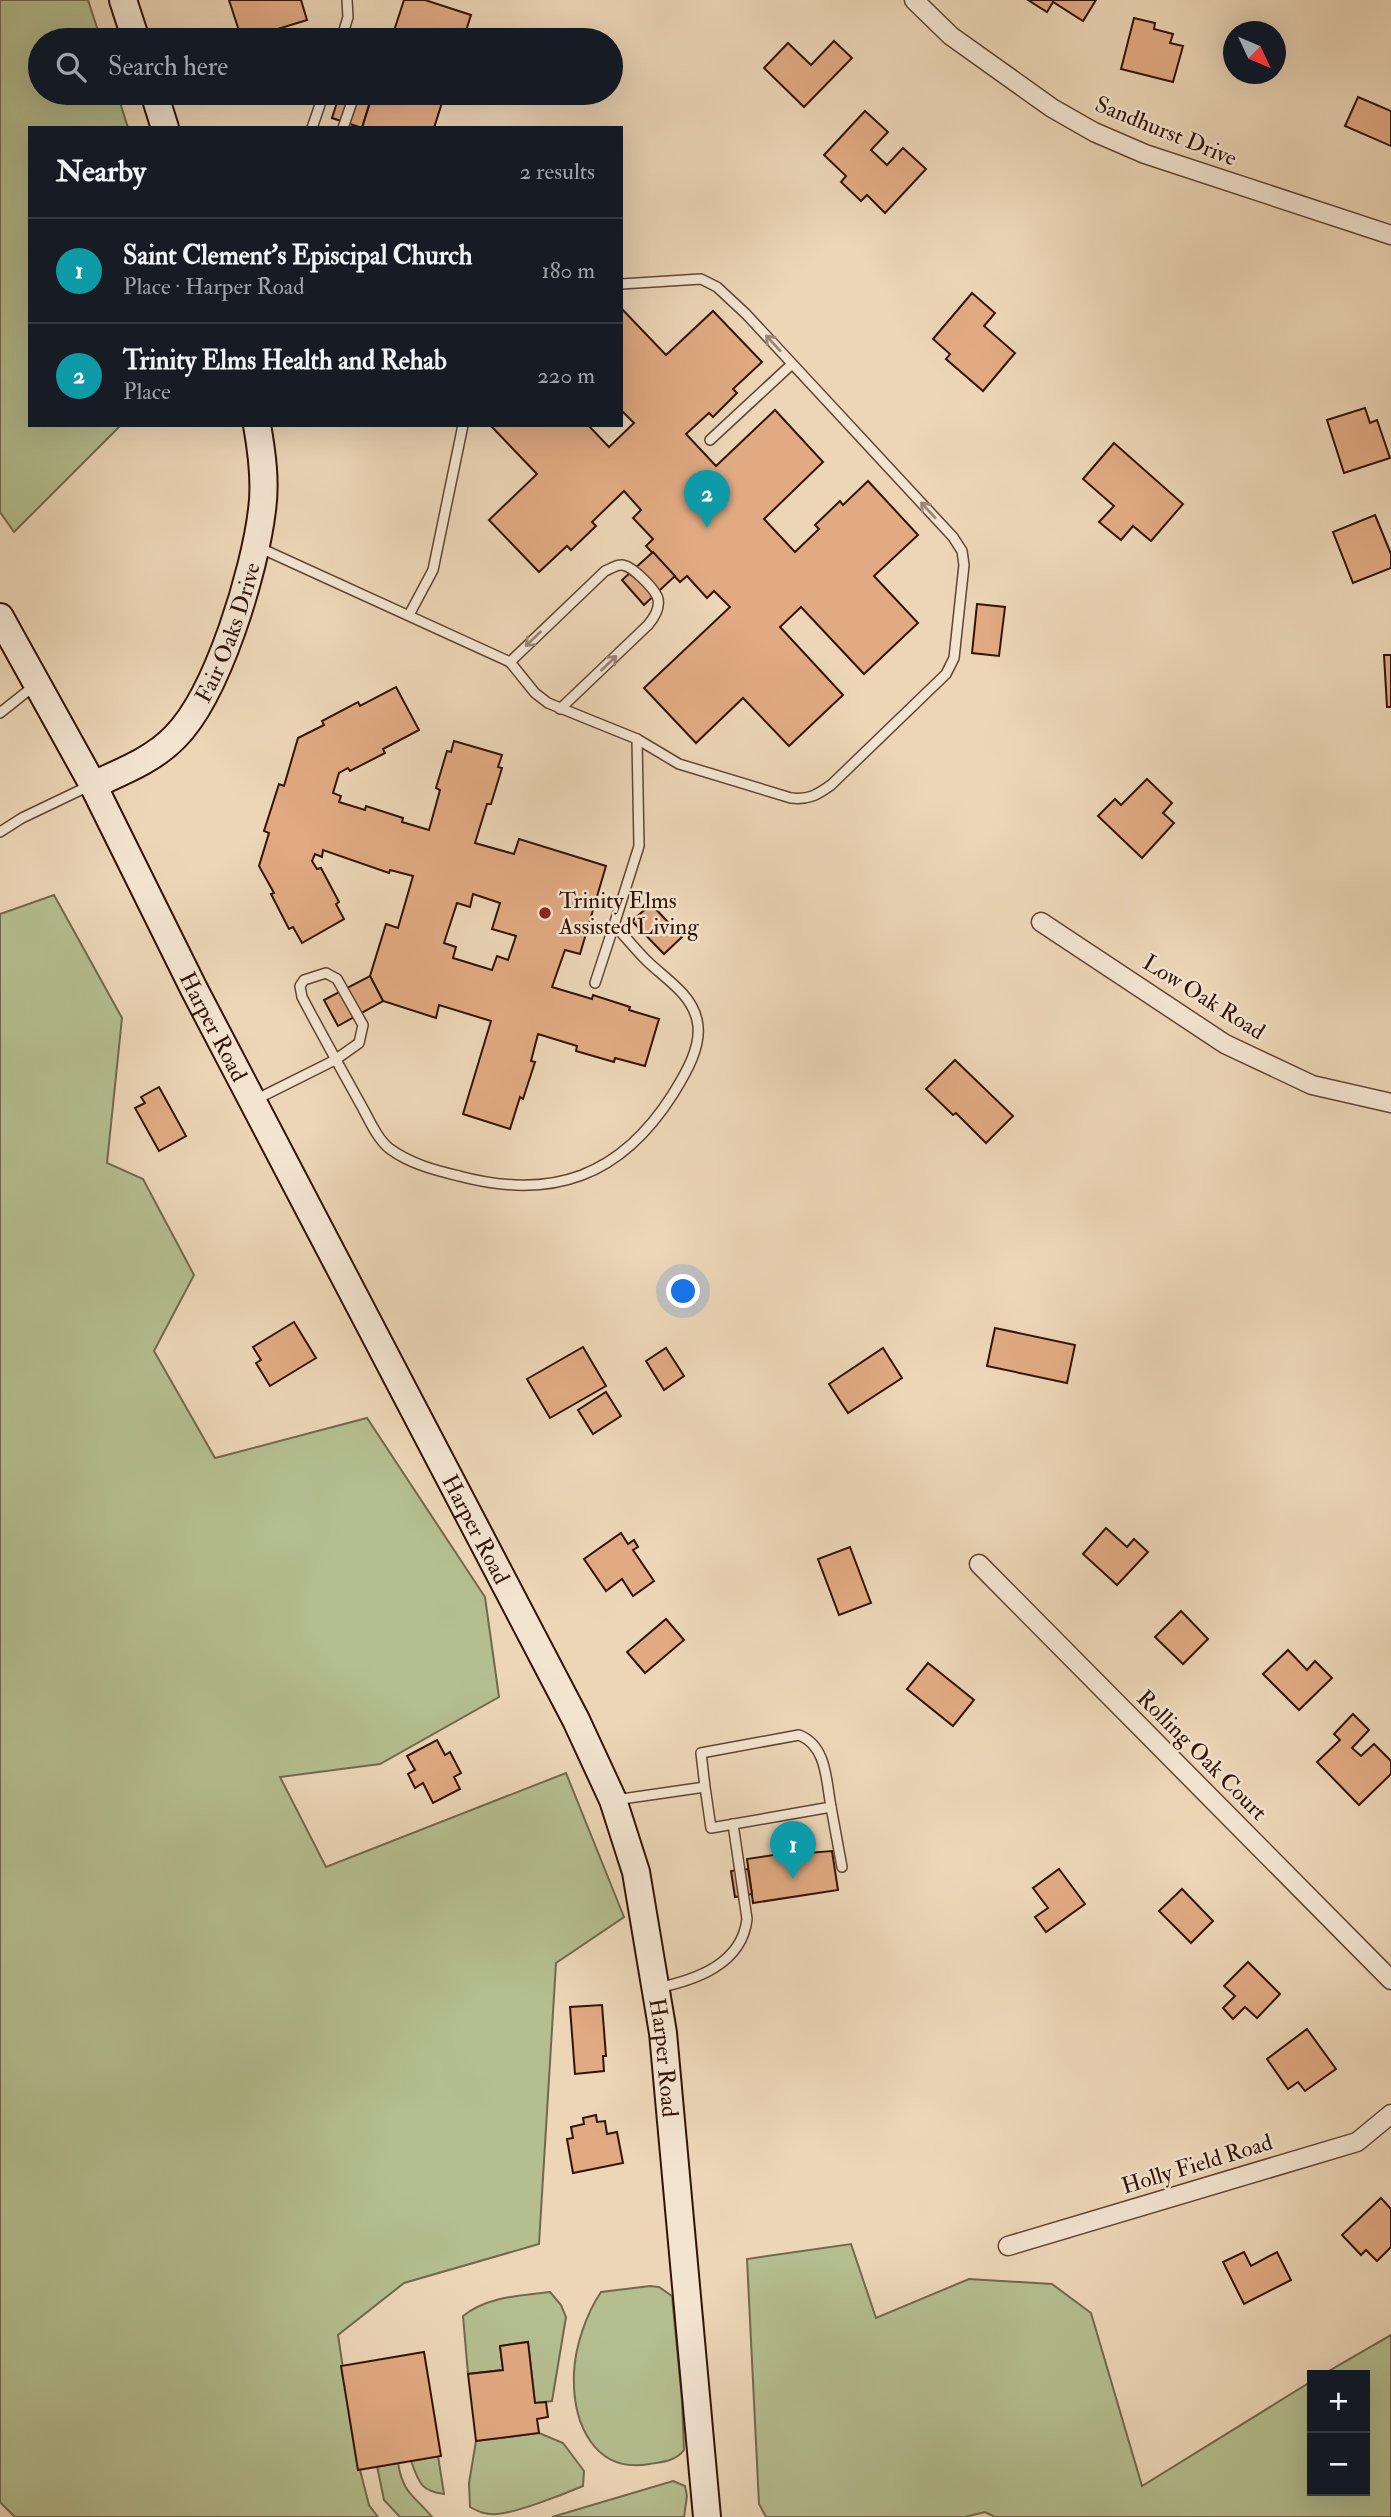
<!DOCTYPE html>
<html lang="en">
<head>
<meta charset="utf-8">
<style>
  :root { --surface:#171b24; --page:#242831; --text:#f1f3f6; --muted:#9ea1a6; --line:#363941; --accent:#0f766e }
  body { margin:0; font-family:"IM FELL Double Pica",serif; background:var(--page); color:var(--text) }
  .controls { position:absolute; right:21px; bottom:21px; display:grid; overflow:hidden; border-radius:0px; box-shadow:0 7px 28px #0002 }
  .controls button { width:63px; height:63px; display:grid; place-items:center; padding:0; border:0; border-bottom:2px solid var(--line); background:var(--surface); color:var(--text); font:35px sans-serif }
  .compass { position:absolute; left:1223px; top:21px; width:63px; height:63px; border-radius:50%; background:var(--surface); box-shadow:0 7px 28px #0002; rotate:134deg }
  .you { position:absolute; left:684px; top:1292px; width:24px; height:24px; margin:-18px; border:5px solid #fff; border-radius:50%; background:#1a73e8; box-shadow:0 0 0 10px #1a73e833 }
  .badge { display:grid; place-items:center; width:46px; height:46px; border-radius:50%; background:var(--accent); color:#fff; font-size:23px; font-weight:700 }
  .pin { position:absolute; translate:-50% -58px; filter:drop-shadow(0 2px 4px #0008) }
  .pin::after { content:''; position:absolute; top:37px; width:24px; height:21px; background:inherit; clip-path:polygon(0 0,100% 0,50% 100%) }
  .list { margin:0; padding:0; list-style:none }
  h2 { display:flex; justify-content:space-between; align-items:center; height:91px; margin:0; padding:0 28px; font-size:30px }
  h2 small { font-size:23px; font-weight:400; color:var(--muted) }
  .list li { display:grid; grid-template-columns:46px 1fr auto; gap:21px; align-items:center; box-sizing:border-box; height:105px; padding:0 28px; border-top:2px solid var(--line) }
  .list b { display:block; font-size:26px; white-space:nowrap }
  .list p { margin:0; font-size:23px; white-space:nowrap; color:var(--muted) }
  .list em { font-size:23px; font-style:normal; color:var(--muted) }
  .icon { flex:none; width:38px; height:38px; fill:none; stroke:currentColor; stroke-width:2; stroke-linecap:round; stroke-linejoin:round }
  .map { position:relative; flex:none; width:1391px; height:2517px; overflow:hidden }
  .search { position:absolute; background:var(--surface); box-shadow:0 7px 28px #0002; left:28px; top:28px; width:595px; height:77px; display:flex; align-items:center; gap:18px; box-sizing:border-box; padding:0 24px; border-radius:38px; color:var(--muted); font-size:26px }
  .panel { position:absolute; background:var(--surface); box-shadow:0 7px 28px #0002; left:28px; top:126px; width:595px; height:301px; border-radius:0px }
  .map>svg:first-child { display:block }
</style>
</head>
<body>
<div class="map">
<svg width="1391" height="2517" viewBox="0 0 1391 2517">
  <rect width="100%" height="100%" fill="#ecd6b7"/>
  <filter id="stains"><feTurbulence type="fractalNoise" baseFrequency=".00286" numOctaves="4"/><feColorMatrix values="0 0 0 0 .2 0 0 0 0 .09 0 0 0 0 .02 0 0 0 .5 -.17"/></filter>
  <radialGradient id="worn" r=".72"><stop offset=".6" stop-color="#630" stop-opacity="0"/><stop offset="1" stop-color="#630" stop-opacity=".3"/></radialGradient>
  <g fill="#b4be90" stroke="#74684b" stroke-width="2">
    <polygon points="0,0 88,0 101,40 40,40 40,93 117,93 128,128 30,128 30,425 121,425 14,532 0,512"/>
    <polygon points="54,895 122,1018 107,1163 143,1179 194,1275 154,1351 215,1458 367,1418 485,1597 499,1697 380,1764 280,1777 326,1867 566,1773 624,1917 556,1963 539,2244 404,2283 338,2335 358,2469 360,2470 369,2505 378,2517 15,2517 0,2502 0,914"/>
    <polygon points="851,2244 876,2318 969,2279 1052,2284 1091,2313 1142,2486 1312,2381 1312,2491 1365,2491 1365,2375 1322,2375 1391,2335 1391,2517 995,2517 985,2512 965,2517 766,2517 759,2504 747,2259"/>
    <path d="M650,2286L659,2287L672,2296L682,2401L684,2450C676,2461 662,2462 650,2464C594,2474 572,2423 574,2373C575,2347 586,2314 601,2292Z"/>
    <path d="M550,2292L561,2305L566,2317L552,2401L535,2403L528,2342L500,2346L503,2370L468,2374L463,2316C488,2296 520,2296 550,2292Z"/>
    <path d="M539,2433L563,2443L584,2471L583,2486C564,2494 516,2513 497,2514C486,2515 479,2512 470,2507L469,2483L476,2441Z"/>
    <path d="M438,2456L444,2494C420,2491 419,2482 411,2461Z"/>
    <path d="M398,2463C403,2494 414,2495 432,2517H400L384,2500L377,2466Z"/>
    <polygon points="673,2481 685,2486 687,2496 684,2517 552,2517"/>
  </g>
  <g fill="#e1aa83" stroke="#331306" stroke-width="2" fill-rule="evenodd">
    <polygon points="229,0 301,0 307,20 242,40"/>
    <polygon points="404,0 425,0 471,15 463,40 391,40"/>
    <polygon points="1028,0 1096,0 1083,21 1053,2 1047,12"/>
    <polygon points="1134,18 1155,23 1154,29 1173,34 1170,43 1183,46 1173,82 1121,69"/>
    <polygon points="834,41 852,58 804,107 764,68 788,43 811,65"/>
    <polygon points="340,93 370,102 362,128 332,118"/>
    <polygon points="373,93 445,93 434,128 362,128"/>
    <polygon points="1358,97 1391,111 1391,146 1345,126"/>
    <polygon points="865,111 888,132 871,150 887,165 903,148 926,169 885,213 867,195 861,201 841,182 846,176 824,155"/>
    <polygon points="972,293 995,313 984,326 1015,353 983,391 946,359 950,354 933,339"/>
    <polygon points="621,308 666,355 713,311 762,362 733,389 737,393 713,417 709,413 686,434 716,466 775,410 823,462 764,519 795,552 819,529 815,525 840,501 843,505 868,481 918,535 874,576 918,623 864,674 801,607 780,627 843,695 789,746 743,698 696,743 644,688 730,607 714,591 707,598 687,576 680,582 646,546 653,539 633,518 641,510 624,491 592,522 596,526 571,550 567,546 539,572 489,520 537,474 492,427 494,425 588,425 609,447 634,423 621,410"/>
    <polygon points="1365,408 1370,423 1377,420 1390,458 1344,473 1327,420"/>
    <polygon points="1114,443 1183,504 1151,541 1133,526 1121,540 1099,522 1114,506 1083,479"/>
    <polygon points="1375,515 1391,554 1391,568 1353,583 1333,532"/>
    <polygon points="653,552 675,576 644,605 622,580"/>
    <polygon points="977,604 1005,607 999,656 972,653"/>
    <polygon points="1384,655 1391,655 1391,707 1387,707"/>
    <path d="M396,687L419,730L383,749L385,753L350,771L348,768L339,773L333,793L341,796L339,802L365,810L366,806L403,818L402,822L429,830L440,790L436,788L447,751L451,752L454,741L502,755L498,767L502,768L491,804H487L475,843L514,854L519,839L606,866L580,954L565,950L552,987L592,999L593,995L630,1007L629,1010L659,1019L645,1066L615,1058L614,1062L576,1051L577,1046L538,1034L531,1061L535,1062L523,1099L520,1097L510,1129L463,1114L491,1021L439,1005L436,1018L383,1001L370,976L386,924L398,928L413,876L390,870L389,873L323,850L322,857L315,854L312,861L317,869L321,868L339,902L336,904L344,919L302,943L293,927L289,929L271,894L274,893L259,866L269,833L264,831L279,784L284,786L298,738L324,725L322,721L358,702L360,706ZM473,894L500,903L492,929L516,936L508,960L497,956L492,970L453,958L456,947L444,943L457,903L470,907Z"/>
    <polygon points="1147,779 1172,803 1163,813 1174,823 1142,858 1098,816 1115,799 1121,805"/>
    <polygon points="651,904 682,937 664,954 632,921"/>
    <polygon points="370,976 383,1001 338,1026 324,1000"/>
    <polygon points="955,1060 1013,1116 986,1143 956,1113 953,1115 926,1089"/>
    <polygon points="159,1087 186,1136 159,1151 135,1108 145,1103 141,1097"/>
    <polygon points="294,1322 316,1358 270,1386 256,1363 261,1360 253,1347"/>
    <polygon points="995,1328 1075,1345 1067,1383 987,1366"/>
    <polygon points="583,1347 606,1386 550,1418 527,1379"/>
    <polygon points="666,1348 684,1376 664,1390 646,1361"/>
    <polygon points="883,1348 902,1378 848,1413 829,1384"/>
    <polygon points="606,1392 621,1416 593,1434 578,1410"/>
    <polygon points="1106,1528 1127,1547 1134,1539 1148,1552 1117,1585 1083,1554"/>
    <polygon points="621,1533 628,1544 634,1540 638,1547 633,1550 654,1581 633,1596 622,1579 606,1591 584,1559"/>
    <polygon points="850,1547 871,1603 839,1615 818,1559"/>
    <polygon points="1181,1611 1208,1639 1183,1664 1155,1637"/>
    <polygon points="666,1619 684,1640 645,1673 627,1652"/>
    <polygon points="1288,1650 1307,1670 1315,1661 1332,1678 1299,1710 1263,1674"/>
    <polygon points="928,1663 974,1700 953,1726 907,1689"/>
    <polygon points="1353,1714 1369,1730 1352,1748 1361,1756 1374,1744 1391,1761 1391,1774 1359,1805 1317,1762 1340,1740 1334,1734"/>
    <polygon points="437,1740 445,1755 450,1752 461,1773 454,1777 460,1789 433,1803 423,1783 415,1788 408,1774 415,1770 407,1756"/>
    <polygon points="808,1850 808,1853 832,1851 838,1890 753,1903 747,1859"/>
    <polygon points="748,1869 752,1894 735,1897 731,1871"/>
    <polygon points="1059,1869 1085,1904 1046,1932 1035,1917 1048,1908 1033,1888"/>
    <polygon points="1182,1889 1213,1921 1191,1943 1159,1911"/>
    <polygon points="1248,1962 1280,1994 1257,2018 1245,2007 1233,2019 1223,2008 1235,1996 1224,1986"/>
    <polygon points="602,2005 606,2056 603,2056 604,2071 575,2074 570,2007"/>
    <polygon points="1307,2029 1336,2069 1305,2091 1298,2082 1288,2089 1267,2059"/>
    <polygon points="596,2115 597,2122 605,2121 607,2134 617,2132 623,2163 573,2173 567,2139 573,2138 571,2127 584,2124 583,2118"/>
    <polygon points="1381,2198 1391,2209 1391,2247 1377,2261 1366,2250 1361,2255 1342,2235"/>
    <polygon points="1244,2252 1251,2266 1277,2252 1291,2280 1244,2304 1223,2262"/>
    <polygon points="528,2342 535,2403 546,2402 548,2417 537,2419 539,2433 476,2441 468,2374 503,2370 500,2346"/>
    <polygon points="424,2352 441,2456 358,2470 341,2366"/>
  </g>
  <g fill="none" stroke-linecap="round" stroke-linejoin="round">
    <defs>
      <g id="lane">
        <polyline points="341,40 348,17 347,0"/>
        <polyline points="312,128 324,93"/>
        <polyline points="343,128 355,93"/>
        <path d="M621,284L701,279L717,287L746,314L953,537L962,551L964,565L954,658L946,674L831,785C817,795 809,800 791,798L679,764L637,739"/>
        <polyline points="710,440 792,364"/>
        <polyline points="409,615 433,570 463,425"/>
        <path d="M510,662L605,571C610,569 616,565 621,565C631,564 656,590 658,599C660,609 654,618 648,625L560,709"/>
        <polyline points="0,713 34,686"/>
        <polyline points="0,832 22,818 91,785"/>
        <polyline points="595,983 614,925"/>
        <path d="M255,1100L335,1060L359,1043L363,1025L337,979L326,973L304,980L300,986L302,997C321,1033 341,1069 361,1105C369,1119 377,1139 390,1149C411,1164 434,1170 459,1176C553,1201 621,1176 673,1094C686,1073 703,1045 697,1020C691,993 664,978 646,960C635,949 625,936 614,925L639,846L637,739L548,703L535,693L510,662L258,547"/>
        <path d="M615,1800L705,1787L701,1753L799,1735C827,1746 826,1780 831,1807L711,1828L705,1787"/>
        <polyline points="831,1807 842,1867"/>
        <path d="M657,1988C696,1980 742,1964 747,1919L733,1824"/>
      </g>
      <g id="street">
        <polyline points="914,0 951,36 1052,108 1094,132 1145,154 1391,235"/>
        <polyline points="1041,922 1225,1044 1312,1085 1391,1103"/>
        <polyline points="979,1564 1391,1980"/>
        <polyline points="1008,2246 1357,2142 1391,2114"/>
      </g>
      <g id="secondary">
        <polyline points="123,0 136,40"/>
        <polyline points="154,93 165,128"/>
        <path id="s1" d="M0,617L93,785L194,989L576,1720L613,1800L636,1872L663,2033L707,2517"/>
        <path id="s2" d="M93,785C121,772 153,760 175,737C218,694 255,570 262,510C266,482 262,453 257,425"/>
      </g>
    </defs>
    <use href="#lane" stroke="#614432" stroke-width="12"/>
    <use href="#street" stroke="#614432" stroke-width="21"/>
    <use href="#secondary" stroke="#331306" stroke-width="30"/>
    <use href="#lane" stroke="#f3e4d0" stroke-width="9"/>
    <use href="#street" stroke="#f3e4d0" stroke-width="18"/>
    <use href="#secondary" stroke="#f3e4d0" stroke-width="26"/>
  </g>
  <defs><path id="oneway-shaft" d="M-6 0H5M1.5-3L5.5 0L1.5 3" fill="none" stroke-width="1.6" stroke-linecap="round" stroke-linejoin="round" transform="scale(1.75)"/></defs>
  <g stroke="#9d8675">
    <use href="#oneway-shaft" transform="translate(773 343) rotate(-133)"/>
    <use href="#oneway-shaft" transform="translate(928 510) rotate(-133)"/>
    <use href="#oneway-shaft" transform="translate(533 639) rotate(136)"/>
    <use href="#oneway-shaft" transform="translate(609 663) rotate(-44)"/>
  </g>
  <circle fill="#8f2418" stroke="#f3e4d0" stroke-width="2.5" cx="545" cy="913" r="7"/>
  <g text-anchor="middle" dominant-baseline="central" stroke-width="5" stroke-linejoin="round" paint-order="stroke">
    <g font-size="23" fill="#331306" stroke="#f3e4d0">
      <text transform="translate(1166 131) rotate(22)">Sandhurst Drive</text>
      <text stroke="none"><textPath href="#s2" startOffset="214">Fair Oaks Drive</textPath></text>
      <text transform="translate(1204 997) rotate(32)">Low Oak Road</text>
      <text stroke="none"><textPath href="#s1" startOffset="462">Harper Road</textPath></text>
      <text stroke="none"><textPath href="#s1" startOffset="1029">Harper Road</textPath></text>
      <text transform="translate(1202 1755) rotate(45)">Rolling Oak Court</text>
      <text stroke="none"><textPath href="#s1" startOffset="1596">Harper Road</textPath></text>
      <text transform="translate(1197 2164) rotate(-17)">Holly Field Road</text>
    </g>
    <g font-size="23" fill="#331306" stroke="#f3e4d0" text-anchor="start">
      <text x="559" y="900">Trinity Elms<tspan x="559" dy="26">Assisted Living</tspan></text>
    </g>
  </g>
  <rect width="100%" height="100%" filter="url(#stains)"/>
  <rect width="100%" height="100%" fill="url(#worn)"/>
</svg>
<div class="controls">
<button>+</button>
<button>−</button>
</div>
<svg class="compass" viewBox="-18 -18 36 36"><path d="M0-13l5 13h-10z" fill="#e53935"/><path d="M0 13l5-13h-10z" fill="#9ea1a6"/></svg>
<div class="you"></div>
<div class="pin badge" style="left:793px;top:1879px;background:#0f9aa8">1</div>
<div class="pin badge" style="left:707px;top:528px;background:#0f9aa8">2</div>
<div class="search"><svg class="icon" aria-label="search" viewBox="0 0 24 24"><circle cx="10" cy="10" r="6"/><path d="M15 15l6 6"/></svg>Search here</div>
<section class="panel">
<h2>Nearby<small>2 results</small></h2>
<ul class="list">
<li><span class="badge" style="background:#0f9aa8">1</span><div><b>Saint Clement's Episcipal Church</b><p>Place · Harper Road</p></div><em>180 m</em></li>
<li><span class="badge" style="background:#0f9aa8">2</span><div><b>Trinity Elms Health and Rehab</b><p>Place</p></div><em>220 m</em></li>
</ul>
</section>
</div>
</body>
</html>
